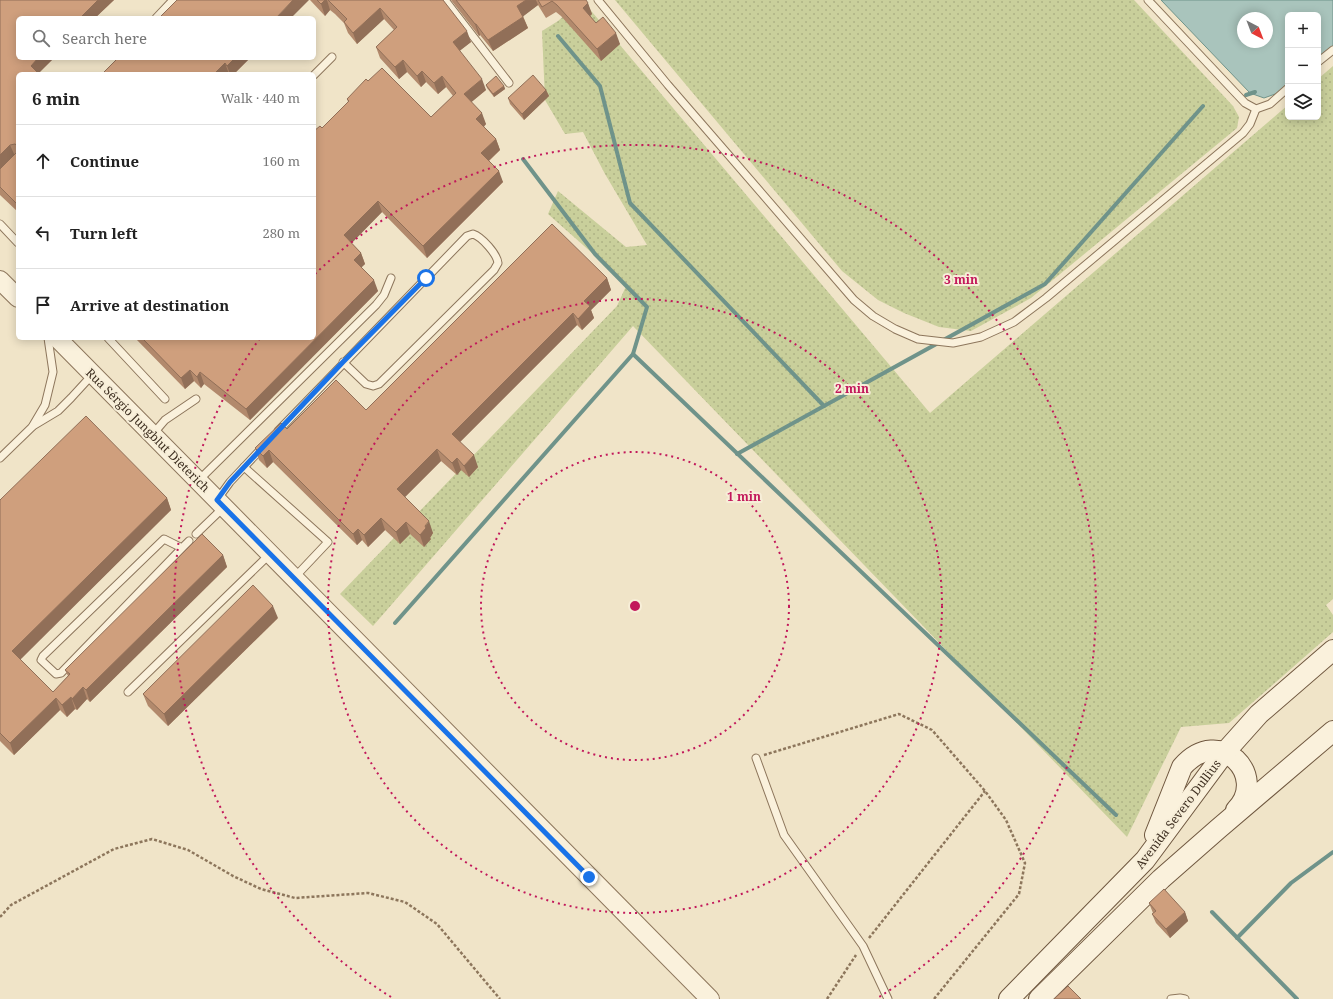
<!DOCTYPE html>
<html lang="en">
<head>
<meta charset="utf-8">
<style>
  :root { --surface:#fff; --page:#f6f6f6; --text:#222; --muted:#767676; --line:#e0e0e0 }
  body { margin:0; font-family:"Noto Serif",serif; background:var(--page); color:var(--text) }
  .controls { position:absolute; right:12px; top:12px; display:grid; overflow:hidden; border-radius:6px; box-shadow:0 2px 10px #0003 }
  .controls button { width:36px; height:36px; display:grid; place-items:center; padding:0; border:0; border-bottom:1px solid var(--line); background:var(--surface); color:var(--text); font:20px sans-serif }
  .compass { position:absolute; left:1237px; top:12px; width:36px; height:36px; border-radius:50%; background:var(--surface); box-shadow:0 2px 10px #0003; rotate:138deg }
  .stop { position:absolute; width:12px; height:12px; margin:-9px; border:3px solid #1a73e8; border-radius:50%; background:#fff }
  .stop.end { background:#1a73e8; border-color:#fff; box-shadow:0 1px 4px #0008 }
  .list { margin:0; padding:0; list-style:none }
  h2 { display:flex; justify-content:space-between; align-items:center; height:52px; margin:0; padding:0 16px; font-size:17px }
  h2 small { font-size:13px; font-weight:400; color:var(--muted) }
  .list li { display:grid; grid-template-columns:26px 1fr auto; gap:12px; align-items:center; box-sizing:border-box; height:72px; padding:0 16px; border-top:1px solid var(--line) }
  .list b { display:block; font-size:15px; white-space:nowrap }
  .list em { font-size:13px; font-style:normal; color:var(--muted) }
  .icon { flex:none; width:22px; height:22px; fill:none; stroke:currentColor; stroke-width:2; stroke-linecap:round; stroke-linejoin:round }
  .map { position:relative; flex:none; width:1333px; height:999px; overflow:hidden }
  .search { position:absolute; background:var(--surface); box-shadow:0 2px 10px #0003; left:16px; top:16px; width:300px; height:44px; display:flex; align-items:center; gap:10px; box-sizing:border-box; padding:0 14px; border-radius:6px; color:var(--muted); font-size:15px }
  .panel { position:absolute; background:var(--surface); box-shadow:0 2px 10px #0003; left:16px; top:72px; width:300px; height:268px; border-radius:6px }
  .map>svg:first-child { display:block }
</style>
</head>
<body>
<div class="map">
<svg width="1333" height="999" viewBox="0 0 1333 999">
  <defs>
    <pattern id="grass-dots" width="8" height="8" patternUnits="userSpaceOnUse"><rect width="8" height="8" fill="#c9cf9b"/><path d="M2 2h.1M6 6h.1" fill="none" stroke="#aeb285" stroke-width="1.8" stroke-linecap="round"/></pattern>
  </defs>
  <rect width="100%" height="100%" fill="#f0e4c8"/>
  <g fill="url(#grass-dots)">
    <polygon points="582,0 930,413 1288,105 1288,117 1318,117 1318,79 1333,66 1333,599 1326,605 1333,615 1333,632 1229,723 1181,727 1127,837 633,326 373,626 340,594 617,306 627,284 548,214 558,191 626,247 647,245 605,174 583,132 565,134 545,100 542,31 558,21"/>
    <polygon points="615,0 1134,0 1233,106 1239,117 1237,128 1031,298 971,331 939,327 904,313 878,300 842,271"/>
  </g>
  <path fill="#a9c4bc" stroke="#6f938a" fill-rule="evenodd" d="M1161,0H1333V46L1318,58V15H1288V84L1278,93L1264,98L1250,93ZM1243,18H1267V42H1243Z"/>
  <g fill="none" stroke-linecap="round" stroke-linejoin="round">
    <g stroke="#6f938a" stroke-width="4">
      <polyline points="558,36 600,86 630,203 824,406"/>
      <polyline points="1246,95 1255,92"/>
      <polyline points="523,159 595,254 647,307 633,354"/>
      <polyline points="737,454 1045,284 1203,106"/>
      <polyline points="395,623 633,354 1116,815"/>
      <polyline points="1212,912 1297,999"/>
      <polyline points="1237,938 1291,883 1333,852"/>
    </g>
    <defs>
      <g id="service">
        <polyline points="445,0 509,83"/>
        <polyline points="598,0 668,85 854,300 873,316 895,329 918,339 953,343 981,337 1014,322 1046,298 1243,133 1250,124 1256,109"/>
        <polyline points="1148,0 1245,103 1256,109 1270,104 1288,88"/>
        <polyline points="156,18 173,0"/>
        <polyline points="1318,62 1333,50"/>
        <polyline points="314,75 332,57"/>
        <polyline points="0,224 18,243"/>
        <polyline points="108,338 165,399"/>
        <polyline points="33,426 58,411 71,398 93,374"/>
        <path d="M278,431L467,236L473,234C482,237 497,254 498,263L494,270L379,384L373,386L366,384L343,362"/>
        <polyline points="153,434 165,420 196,399"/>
        <polyline points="0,458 32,427 45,405 53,372 48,338"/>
        <polyline points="244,467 328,542 294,578"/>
        <polyline points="199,480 376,305 384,295 391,278"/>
        <polyline points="217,500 230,482 263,447"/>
        <polyline points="196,534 224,507"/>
        <polyline points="182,548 164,539 43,656 41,660 56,674 61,673 182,548 189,541"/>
        <polyline points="128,692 270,554"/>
        <polyline points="756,758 784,835 863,946 888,999"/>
        <polyline points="1171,999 1180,998 1185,999"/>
      </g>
      <g id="tertiary">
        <polyline points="0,280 18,298"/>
        <polyline points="57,338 710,999"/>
      </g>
      <g id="secondary">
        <path d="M1155,835L1182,767C1220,723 1269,777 1236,810"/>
        <polyline points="1009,999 1145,860 1225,752 1259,714 1333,650"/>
        <polyline points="1039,999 1161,879 1218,829 1333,731"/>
      </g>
    </defs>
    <use href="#service" stroke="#8d765c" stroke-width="9"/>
    <use href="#tertiary" stroke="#8d765c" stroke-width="20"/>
    <use href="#secondary" stroke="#6f573f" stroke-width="22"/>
    <g stroke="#8d765c" stroke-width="2.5" stroke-dasharray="3 2" stroke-linecap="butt">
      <polyline points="764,755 899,714 932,730 985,791 1006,820 1025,863 1019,894 934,999"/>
      <polyline points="0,917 11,905 114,849 152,839 188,850 233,876 261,889 295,898 368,893 405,902 437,924 500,999"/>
      <polyline points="869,938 985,791"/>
      <polyline points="827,999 856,955"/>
    </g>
    <use href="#service" stroke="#faf1dc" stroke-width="7"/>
    <use href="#tertiary" stroke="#faf1dc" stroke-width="18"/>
    <use href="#secondary" stroke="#faf1dc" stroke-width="20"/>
  </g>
  <g fill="#b2896c">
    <polygon points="0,0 114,0 95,18 18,18 54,58 38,73 18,74 18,212 0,195"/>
    <polygon points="310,0 443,0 471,42 459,51 486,90 471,102 486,124 484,127 496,139 500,150 489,161 503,182 427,258 382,212 351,243 361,253 365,264 361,267 378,291 250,420 204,384 201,388 194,381 185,389 135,338 314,338 322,128 348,102 347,99 368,81 431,117 453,96 446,87 438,94 426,82 421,87 407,72 399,79 380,58 376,47 394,30 384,19 357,44 348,33 344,23 335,14 330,10 325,16"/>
    <polygon points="451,0 586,0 592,14 590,16 596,23 620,44 601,61 561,16 556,12 546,18 538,5 523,16 528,28 493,51 480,35 479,36"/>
    <polygon points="118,58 250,58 234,74 102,74"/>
    <polygon points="486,85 504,86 505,89 494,97 487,88"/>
    <polygon points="546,90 549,96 524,120 510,104 508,98"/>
    <polygon points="607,278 611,290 591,310 594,318 582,330 577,325 460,442 478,467 469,477 461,470 457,475 441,461 405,497 433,533 430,538 431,539 424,547 410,534 400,544 385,530 368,547 362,540 357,545 273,462 267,468 259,460 255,448 287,429 366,410"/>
    <polygon points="167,498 171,510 20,659 53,692 68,676 65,670 223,555 227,567 90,702 87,699 77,710 75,709 67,717 60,710 14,755 0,741 0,500"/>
    <polygon points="278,618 168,726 148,706 143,694"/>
    <polygon points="1149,903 1185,912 1188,921 1170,938 1156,923 1152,914 1153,913"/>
  </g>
  <g fill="#916f58">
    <polygon points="98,0 114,0 95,18 80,18"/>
    <polygon points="293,0 309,0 291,18 276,18"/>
    <polygon points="325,0 327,0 330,10 325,16 321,4"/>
    <polygon points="526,0 536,0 538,5 521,18 517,6"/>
    <polygon points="588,3 592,14 587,19 583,8"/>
    <polygon points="380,8 384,19 357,44 353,33"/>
    <polygon points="523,17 528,28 493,51 488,40"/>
    <polygon points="475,24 476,24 480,35 479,36"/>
    <polygon points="467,31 471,42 457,53 453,42"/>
    <polygon points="616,33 620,44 601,61 597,49"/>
    <polygon points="38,58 54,58 38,74 31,66"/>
    <polygon points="235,58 250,58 234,74 230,74 227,66"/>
    <polygon points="403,60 407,72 399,79 395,67"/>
    <polygon points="225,63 229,74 214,74"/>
    <polygon points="422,71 426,82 421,87 417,76"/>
    <polygon points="442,76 446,87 438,94 434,83"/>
    <polygon points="482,79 486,90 468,105 464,94"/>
    <polygon points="504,86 505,89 494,97 493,94"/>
    <polygon points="546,90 549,96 524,120 522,114"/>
    <polygon points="482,113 486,124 480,130 476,119"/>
    <polygon points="496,139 500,150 485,164 481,153"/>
    <polygon points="10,145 15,156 0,170 0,155"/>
    <polygon points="499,171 503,182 427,258 423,246"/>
    <polygon points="378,201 382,212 348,247 344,235"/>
    <polygon points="361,253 365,264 358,271 354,260"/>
    <polygon points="607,278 611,290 591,310 594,318 582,330 578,319 584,301"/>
    <polygon points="374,280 378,291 250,420 246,409"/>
    <polygon points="573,313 577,325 456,446 452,434"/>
    <polygon points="190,370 194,381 185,389 181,378"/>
    <polygon points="200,372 204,384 201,388 197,377"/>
    <polygon points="437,449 441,461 401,501 397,489"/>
    <polygon points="269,450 273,462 267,468 263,456"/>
    <polygon points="474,455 478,467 469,477 464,466"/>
    <polygon points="457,458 461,470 457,475 452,463"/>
    <polygon points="167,498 171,510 17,663 12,651"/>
    <polygon points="381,518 385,530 368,547 364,535"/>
    <polygon points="429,521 433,533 430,538 431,539 424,547 420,535"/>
    <polygon points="406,522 410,534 400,544 396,532"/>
    <polygon points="358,529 362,540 357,545 353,534"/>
    <polygon points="223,555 227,567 90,702 86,690"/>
    <polygon points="273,606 278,618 168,726 164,714"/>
    <polygon points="83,687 87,699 77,710 72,699"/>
    <polygon points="71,697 75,709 67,717 62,705"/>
    <polygon points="56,698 60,710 14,755 10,743"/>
    <polygon points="1185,912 1188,921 1170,938 1166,929"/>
  </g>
  <g fill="#cf9f7d" stroke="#916f58">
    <polygon points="0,0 98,0 80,18 18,18 18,58 38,58 31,66 39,74 18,74 18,147 18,146 15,144 10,145 0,155"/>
    <polygon points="177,0 293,0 276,18 159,18"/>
    <polygon points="317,0 325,0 321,4"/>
    <polygon points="328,0 443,0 467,31 453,42 482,79 464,94 482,113 476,119 496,139 481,153 499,171 423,246 378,201 344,235 361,253 354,260 374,280 246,409 200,372 197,377 190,370 181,378 142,338 314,338 314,131 320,126 322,128 349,101 347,99 366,79 368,81 382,68 431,117 456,93 442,76 434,83 422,71 417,76 403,60 395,67 376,47 397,27 380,8 353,33 344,22 347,19"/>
    <polygon points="456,0 526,0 517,6 523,17 488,40 476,24 475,24"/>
    <polygon points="538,0 586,0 588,3 583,8 596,23 603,17 616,33 597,49 557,5 552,1 542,7"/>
    <polygon points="118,58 235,58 227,66 225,63 214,74 102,74"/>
    <polygon points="533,75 546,90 522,114 508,98"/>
    <polygon points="496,76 504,86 493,94 486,85"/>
    <polygon points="18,151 18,205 0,187 0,169"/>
    <polygon points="552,224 607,278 584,301 590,306 578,319 573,313 452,434 474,455 464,466 457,458 452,463 437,449 397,489 429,521 425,526 426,528 420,535 406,522 396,532 381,518 364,535 358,529 353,534 269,450 263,456 255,448 281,423 287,429 336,380 366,410"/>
    <polygon points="86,416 167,498 12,651 53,692 70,674 65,670 202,534 223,555 86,690 83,687 72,699 71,697 62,705 56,698 10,743 0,733 0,500"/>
    <polygon points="253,585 273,606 164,714 143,694"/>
    <polygon points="1164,889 1185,912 1166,929 1152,914 1156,911 1149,903"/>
    <polygon points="1068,986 1081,999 1054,999"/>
  </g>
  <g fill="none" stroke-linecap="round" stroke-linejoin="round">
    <polyline stroke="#1a73e8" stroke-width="5" points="426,278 343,362 230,482 217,500 589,877"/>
  </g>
  <g fill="none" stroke="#c2185b" stroke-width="2" stroke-dasharray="2 4">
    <circle cx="635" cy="606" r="154"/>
    <circle cx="635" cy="606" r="307"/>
    <path d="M391 997A461 461 0 0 1 260 338M315 274A461 461 0 1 1 879 997"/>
  </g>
  <g text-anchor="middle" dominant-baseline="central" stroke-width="4" stroke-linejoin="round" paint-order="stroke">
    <g font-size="12" fill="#3d2e20" stroke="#f7eed8">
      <text transform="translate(148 430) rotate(45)">Rua Sérgio Jungblut Dieterich</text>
      <text transform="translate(1178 814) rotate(-53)">Avenida Severo Dullius</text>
    </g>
  </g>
  <circle cx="635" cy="606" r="6" fill="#c2185b" stroke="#f7eed8" stroke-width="2"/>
  <g font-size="12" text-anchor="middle" font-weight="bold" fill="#c2185b" stroke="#f7eed8" stroke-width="4" stroke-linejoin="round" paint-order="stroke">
    <text x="961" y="284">3 min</text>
    <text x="852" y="393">2 min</text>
    <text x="744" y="501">1 min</text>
  </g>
</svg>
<div class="controls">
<button>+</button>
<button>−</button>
<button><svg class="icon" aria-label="layers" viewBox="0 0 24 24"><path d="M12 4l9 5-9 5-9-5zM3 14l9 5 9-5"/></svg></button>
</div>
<svg class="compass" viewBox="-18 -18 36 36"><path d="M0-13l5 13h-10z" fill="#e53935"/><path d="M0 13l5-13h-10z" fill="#767676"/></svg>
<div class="stop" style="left:426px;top:278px"></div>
<div class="stop end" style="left:589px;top:877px"></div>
<div class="search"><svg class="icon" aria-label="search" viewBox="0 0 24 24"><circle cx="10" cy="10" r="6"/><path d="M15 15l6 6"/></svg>Search here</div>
<section class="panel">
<h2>6 min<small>Walk · 440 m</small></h2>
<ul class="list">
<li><svg class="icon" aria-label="ahead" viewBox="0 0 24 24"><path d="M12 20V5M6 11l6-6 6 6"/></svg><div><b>Continue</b></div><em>160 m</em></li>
<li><svg class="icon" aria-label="left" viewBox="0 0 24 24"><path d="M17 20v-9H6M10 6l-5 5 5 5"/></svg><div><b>Turn left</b></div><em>280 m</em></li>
<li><svg class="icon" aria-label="arrive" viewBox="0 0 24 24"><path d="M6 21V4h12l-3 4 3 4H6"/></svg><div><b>Arrive at destination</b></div></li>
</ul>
</section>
</div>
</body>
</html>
